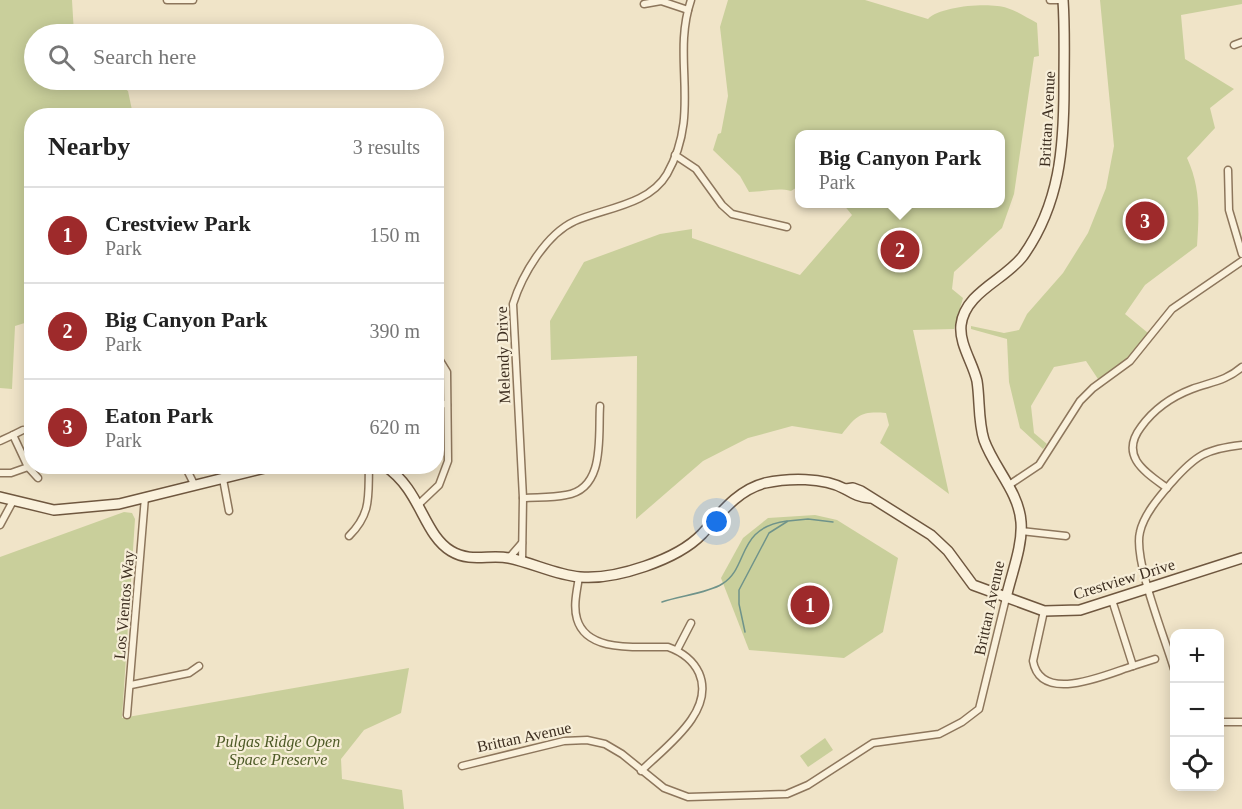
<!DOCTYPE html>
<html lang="en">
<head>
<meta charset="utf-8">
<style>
  :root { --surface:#fff; --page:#f6f6f6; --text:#222; --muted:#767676; --line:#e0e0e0; --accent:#9e2a2b }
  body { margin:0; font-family:Georgia,serif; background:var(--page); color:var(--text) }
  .controls { position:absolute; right:18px; bottom:18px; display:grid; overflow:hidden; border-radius:12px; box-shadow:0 3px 15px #0003 }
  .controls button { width:54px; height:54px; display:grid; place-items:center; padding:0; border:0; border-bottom:2px solid var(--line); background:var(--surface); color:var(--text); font:30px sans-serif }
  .you { position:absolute; left:717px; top:522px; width:21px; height:21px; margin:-15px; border:4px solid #fff; border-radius:50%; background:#1a73e8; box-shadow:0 0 0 9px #1a73e833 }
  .badge { display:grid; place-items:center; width:39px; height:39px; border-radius:50%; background:var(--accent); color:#fff; font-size:20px; font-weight:700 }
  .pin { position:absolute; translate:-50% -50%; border:3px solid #fff; box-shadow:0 2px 6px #0006 }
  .popup { position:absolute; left:795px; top:130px; width:210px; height:78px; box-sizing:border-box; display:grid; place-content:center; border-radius:12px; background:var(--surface); filter:drop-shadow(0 2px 4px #0005); font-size:20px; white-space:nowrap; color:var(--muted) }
  .popup b { font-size:22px; color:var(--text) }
  .popup::after { content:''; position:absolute; left:50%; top:100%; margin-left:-12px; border:12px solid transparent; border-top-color:var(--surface) }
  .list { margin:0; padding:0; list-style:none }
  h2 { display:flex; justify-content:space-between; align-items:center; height:78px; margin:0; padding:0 24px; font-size:26px }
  h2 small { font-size:20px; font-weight:400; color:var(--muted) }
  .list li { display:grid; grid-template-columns:39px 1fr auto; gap:18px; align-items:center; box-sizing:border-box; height:96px; padding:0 24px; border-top:2px solid var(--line) }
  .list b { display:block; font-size:22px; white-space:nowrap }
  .list p { margin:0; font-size:20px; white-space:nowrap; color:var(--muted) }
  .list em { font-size:20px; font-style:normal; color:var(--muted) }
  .icon { flex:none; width:33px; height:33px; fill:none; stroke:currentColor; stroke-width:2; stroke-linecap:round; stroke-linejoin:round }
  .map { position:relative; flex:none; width:1242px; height:809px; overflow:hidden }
  .search { position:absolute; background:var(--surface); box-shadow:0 3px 15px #0003; left:24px; top:24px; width:420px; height:66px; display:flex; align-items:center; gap:15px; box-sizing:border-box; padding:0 21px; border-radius:33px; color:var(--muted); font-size:22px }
  .panel { position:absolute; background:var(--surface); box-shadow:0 3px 15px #0003; left:24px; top:108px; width:420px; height:366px; border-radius:24px }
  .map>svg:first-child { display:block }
</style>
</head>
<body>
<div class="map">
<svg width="1242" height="809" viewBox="0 0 1242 809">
  <rect width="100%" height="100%" fill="#f0e4c8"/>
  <g fill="#c9cf9b">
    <polygon points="0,0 72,0 74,34 34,34 34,80 112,80 128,91 133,115 32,116 31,321 15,326 12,389 0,388"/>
    <path d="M728,0H865L928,19C940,6 990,2 1007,8C1017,11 1027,18 1037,23L1039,56L1034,57L1014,194L1002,228L954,272L952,289L963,298L954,329L913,330L949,494L880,443L889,425L886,413C861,411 857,415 842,434L792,426L748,438L703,461L636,519L637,356L551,360L550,321L584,262L660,234L692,229V238L800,275L852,215L843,204H1000V134H800L799,186L791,191C777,187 764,192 749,192L740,176L713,150L718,134L721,133L728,96L720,27Z"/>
    <path d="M1100,0H1242V4L1181,15L1185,59L1234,89L1210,108L1215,128L1187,158C1201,188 1199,215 1197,246L1145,285L1125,314L1148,333L1125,361L1098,379L1086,361L1054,367L1031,406L1034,433L1047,444L1043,449L1020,428L1009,382L1007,339L971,329V326L1004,333L1019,330L1027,314L1063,273L1088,233L1106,188L1114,146Z"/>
    <polygon points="124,512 132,513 135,519 122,718 409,668 401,713 364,730 341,759 342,779 402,790 404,809 0,809 0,557"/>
    <polygon points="815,515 837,520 898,558 883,632 844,658 749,650 721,578 743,538 768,518"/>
    <polygon points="825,738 833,750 808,767 800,756"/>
  </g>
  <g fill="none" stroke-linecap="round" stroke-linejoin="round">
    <g stroke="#6f938a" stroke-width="1.5">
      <path d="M662,602C679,596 708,593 722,584C750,567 735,528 787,521"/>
      <polyline points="745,632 739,604 739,590 769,533 788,521 808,519 833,522"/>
    </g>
    <defs>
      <g id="street">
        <polyline points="167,0 193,0"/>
        <polyline points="1050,0 1059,0"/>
        <polyline points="644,4 661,1 688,10"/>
        <polyline points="1234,45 1242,42"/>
        <polyline points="675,155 696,169 722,205 732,214 787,227"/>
        <polyline points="1228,170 1229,210 1242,254"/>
        <polyline points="436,401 447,405"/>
        <polyline points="13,435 23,430"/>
        <polyline points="0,441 13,435 28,467 11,473 0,473"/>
        <polyline points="185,466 195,486"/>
        <polyline points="28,467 38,478"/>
        <polyline points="223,479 229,511"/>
        <polyline points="1009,485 1039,465 1080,401 1093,388 1130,361 1172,309 1242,261"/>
        <path d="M1167,488C1145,472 1119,456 1141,427C1154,409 1171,397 1192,389C1211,382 1226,381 1242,367"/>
        <path d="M523,498C537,497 552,498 566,495C606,489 598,435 600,406"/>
        <polyline points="419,504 439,485 448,461 447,372 436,354"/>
        <polyline points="0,525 13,501"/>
        <polyline points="1021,531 1066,536"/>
        <path d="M349,536C372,513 368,496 369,466"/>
        <polyline points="509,558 522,543"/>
        <path d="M522,562L523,498L513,304C522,275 546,234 575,221C605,208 649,205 667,174C702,112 671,59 691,0"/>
        <path d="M579,577C577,590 573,606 577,619C587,654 640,646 668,647C682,652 693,660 699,673C716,712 664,748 641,771"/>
        <path d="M1044,611L1033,661C1041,705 1107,674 1133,666L1112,600"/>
        <polyline points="677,650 691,623"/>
        <polyline points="1133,666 1155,659"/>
        <path d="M1174,669C1165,638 1133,560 1140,532C1144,514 1160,496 1172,482C1196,455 1206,449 1242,445"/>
        <polyline points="131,685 189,673 199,666"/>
        <polyline points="127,715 145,497"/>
        <polyline points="1220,722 1242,722"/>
        <polyline points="462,766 564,741 587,740 605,744 622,754 664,788 688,797 787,794 808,785 873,743 939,734 962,722 979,709 1006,598"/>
      </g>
      <g id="secondary">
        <path d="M385,466C421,490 423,534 451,551C471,563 489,554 509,558C533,563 556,575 580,577C615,580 677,560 702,534C720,514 737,490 765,483C788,478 823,477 845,489C854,494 859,497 870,498"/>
        <polyline points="846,489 853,488 861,491 931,535 948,551 973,585 1044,611 1080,610 1242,558"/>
        <polyline points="0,497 54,510 119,504 273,466"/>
        <path d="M1006,598C1011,575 1023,546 1021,522C1019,492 994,468 984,440C978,421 980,400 977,381C973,363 959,344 961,325C965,292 1005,280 1023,256C1060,204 1064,147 1064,86C1064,58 1065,29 1063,0"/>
      </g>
    </defs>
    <use href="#street" stroke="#8d765c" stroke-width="9"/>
    <use href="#secondary" stroke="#6f573f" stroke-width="12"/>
    <use href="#street" stroke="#faf1dc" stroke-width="6"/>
    <use href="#secondary" stroke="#faf1dc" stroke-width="9"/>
  </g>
  <g text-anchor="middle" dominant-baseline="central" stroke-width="4.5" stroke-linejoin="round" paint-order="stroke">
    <g font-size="16" fill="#3d2e20" stroke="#f7eed8">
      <text transform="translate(1047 119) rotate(-87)">Brittan Avenue</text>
      <text transform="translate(503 355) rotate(-92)">Melendy Drive</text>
      <text transform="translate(1124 579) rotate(-17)">Crestview Drive</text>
      <text transform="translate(124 605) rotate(-85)">Los Vientos Way</text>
      <text transform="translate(989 608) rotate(-78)">Brittan Avenue</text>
      <text transform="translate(524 737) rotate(-12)">Brittan Avenue</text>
    </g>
    <g font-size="16" font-style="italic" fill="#4d5a26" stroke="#f7eed8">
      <text x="278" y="741">Pulgas Ridge Open<tspan x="278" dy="18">Space Preserve</tspan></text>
    </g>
  </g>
</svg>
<div class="controls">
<button>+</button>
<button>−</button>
<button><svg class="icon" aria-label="locate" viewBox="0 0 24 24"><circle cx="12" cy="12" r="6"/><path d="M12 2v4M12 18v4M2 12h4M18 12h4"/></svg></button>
</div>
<div class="you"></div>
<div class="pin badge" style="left:810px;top:605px">1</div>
<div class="pin badge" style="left:900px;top:250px">2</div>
<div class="popup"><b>Big Canyon Park</b>Park</div>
<div class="pin badge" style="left:1145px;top:221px">3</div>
<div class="search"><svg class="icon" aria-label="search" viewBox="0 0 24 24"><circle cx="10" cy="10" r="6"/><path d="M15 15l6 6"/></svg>Search here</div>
<section class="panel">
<h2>Nearby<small>3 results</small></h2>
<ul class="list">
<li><span class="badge">1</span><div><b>Crestview Park</b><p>Park</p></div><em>150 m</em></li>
<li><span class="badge">2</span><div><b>Big Canyon Park</b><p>Park</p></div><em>390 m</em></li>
<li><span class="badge">3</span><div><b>Eaton Park</b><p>Park</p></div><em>620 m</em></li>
</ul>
</section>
</div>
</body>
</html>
